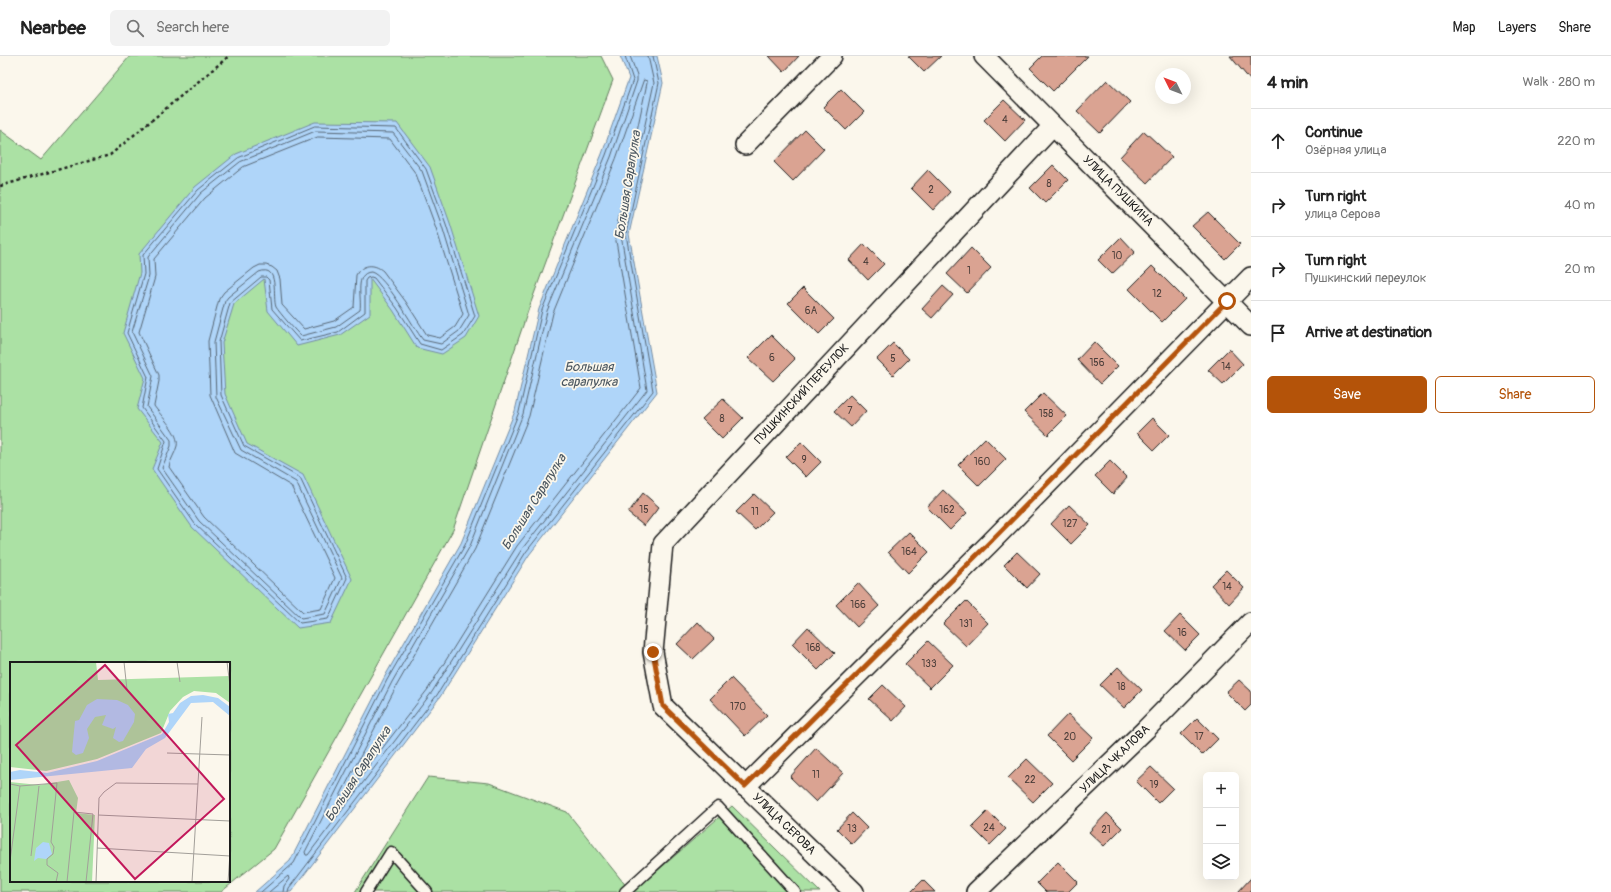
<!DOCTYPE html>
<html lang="en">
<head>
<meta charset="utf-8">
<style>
  :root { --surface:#fff; --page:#f2f2f2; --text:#222; --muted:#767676; --line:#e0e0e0; --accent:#b45309 }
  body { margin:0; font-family:Pangolin,sans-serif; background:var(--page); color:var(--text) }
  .controls { position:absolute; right:12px; bottom:12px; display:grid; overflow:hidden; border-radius:6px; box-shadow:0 4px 16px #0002 }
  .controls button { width:36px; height:36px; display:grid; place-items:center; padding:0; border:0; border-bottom:1px solid var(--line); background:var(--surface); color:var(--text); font:20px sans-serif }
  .compass { position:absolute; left:1155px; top:12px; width:36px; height:36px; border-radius:50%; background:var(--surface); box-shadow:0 4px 16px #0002; rotate:312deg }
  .stop { position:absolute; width:12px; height:12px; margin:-9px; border:3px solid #b45309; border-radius:50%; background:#fff }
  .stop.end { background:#b45309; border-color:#fff; box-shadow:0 1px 4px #0008 }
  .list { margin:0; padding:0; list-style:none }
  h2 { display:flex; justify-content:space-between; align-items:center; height:52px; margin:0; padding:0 16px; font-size:17px }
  h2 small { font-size:13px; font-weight:400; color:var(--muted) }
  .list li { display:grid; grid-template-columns:26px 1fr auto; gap:12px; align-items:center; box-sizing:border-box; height:64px; padding:0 16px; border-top:1px solid var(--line) }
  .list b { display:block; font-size:15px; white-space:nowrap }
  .list p { margin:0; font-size:13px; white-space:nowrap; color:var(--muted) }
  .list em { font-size:13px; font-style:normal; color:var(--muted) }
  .actions { display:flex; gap:8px; padding:12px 16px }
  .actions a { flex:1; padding:9px 0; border:1px solid var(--accent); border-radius:6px; text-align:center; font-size:14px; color:var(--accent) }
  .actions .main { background:var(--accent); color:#fff }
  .icon { flex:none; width:22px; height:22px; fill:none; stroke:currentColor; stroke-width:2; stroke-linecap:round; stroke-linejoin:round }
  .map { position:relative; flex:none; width:1251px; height:836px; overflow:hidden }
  header { display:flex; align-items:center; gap:24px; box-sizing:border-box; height:56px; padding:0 20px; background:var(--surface); border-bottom:1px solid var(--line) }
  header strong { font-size:19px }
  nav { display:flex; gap:22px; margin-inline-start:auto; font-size:14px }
  .search { width:280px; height:36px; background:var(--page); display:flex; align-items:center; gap:10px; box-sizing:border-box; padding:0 14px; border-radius:6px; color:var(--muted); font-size:15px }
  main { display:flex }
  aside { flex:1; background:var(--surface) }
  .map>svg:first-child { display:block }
</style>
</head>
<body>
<header>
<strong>Nearbee</strong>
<div class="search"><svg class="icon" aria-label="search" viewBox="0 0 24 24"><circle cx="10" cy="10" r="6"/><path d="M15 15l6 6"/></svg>Search here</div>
<nav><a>Map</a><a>Layers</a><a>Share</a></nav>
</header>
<main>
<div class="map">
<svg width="1251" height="836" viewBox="0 0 1251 836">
  <rect width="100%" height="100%" fill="#fbf7ec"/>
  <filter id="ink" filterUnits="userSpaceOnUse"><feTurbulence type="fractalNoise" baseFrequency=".025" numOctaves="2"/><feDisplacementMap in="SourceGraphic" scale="8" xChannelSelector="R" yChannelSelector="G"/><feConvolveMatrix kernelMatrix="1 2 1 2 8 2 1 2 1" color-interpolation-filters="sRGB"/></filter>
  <g filter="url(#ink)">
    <g fill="#abe1a4" stroke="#647e60" fill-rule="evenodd">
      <path d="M130,0H601L613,24L530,249L453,474L274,793L221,836H0V74L41,104ZM11,607H229V825H11Z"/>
      <polygon points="428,721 489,727 567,756 631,836 355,836"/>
      <polygon points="732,750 820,836 633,836"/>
    </g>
    <g fill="#afd5f9" stroke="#748ba1">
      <polygon points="620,0 657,0 663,27 629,178 657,336 529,499 440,641 291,836 255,836 290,805 384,622 461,487 515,355 539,253 602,98 629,22"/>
      <polygon points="315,66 397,67 430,111 450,167 479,260 466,282 442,298 417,292 393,254 370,223 370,258 340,279 297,290 268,255 264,223 234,248 222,287 225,338 247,388 303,419 352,523 331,567 298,572 192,471 152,413 163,386 137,353 145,322 123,277 140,217 139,198 195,131 236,98"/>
    </g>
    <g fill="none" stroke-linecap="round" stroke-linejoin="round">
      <g stroke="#576674" stroke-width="1">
        <polyline points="630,0 637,19 637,25 611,101 547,255 523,358 470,490 392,626 305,796 306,799 308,799 432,636 522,493 647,334 621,179 654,27 648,0"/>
        <polygon points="644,24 647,25 647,27 615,179 641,332 517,490 428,633 344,742 341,743 340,740 397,629 475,493 529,360 553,257 616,103"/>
        <polygon points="315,70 396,72 426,113 446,168 475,260 463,279 441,294 420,288 397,252 374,222 371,221 367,222 365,225 365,256 338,276 300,285 272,253 269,224 266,221 261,221 230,247 219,286 221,339 244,390 300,422 347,522 328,563 300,567 195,468 157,413 166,385 142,352 148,321 127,277 144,218 143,199 198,134 238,102"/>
        <path d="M316,75L393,77L422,115L442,170L469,259L459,275L441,288L423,284C413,271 386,220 371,216C354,217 362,242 360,254L336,271L301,280C297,277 279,256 276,251C272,241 280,208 259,216L228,241L225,245L214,286L216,341L241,394L296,426L342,522L325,558L301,562L199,465L162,412L171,390V384L147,351L153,320L132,276L149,220L148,201L201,137L240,106Z"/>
        <path d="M318,81L390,83L416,118L436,172L463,258L455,271L440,282L427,279L406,246L383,215C374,207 362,208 356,219L354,251L334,265L304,273L282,249L280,223L277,215L272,211L266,209H260L254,212L224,236L219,243L208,285L210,339L235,397L291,430L335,522L321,553L303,556L204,461L169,411C170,404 175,398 177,390C180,378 161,360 154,350L159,325V319L139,276L155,221L154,203L205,142L243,111Z"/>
        <polyline points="261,836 294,807 387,624 465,489 519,356 542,254 606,99 633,24 625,0"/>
        <polyline points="269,836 288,820 289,823 284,830 283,836"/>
        <polyline points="288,836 289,832 437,639 526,496 653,335 626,178 659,27 653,0"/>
      </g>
    </g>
    <g fill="#daa392" stroke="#1c1c1c">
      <polygon points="769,0 799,0 784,16"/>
      <polygon points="908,0 941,0 924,16"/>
      <polygon points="1042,0 1088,0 1053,35 1030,12"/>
      <polygon points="1230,0 1251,0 1251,25"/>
      <polygon points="1107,24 1130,46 1100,77 1077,55"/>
      <polygon points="841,33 864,56 846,74 823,51"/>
      <polygon points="1004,44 1025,64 1005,85 984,64"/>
      <polygon points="805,74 824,93 793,125 774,106"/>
      <polygon points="1144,75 1172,101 1147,127 1120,101"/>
      <polygon points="1053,109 1068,124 1045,147 1030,132"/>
      <polygon points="928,114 950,136 933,154 911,132"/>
      <polygon points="1208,156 1240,188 1225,203 1192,170"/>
      <polygon points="1121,181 1135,196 1112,218 1098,204"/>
      <polygon points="864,188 884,208 868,224 849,204"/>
      <polygon points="971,192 991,212 967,237 947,218"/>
      <polygon points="1152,210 1185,243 1162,266 1129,233"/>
      <polygon points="943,230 953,239 932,262 922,253"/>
      <polygon points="803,232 834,263 819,278 788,247"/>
      <polygon points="771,279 795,303 773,325 748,302"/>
      <polygon points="1094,286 1118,310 1100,328 1077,304"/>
      <polygon points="893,287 909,303 893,319 877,303"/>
      <polygon points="1229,293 1243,308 1223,328 1208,314"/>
      <polygon points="1043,337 1067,360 1048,379 1024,356"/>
      <polygon points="850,339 866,355 851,371 834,355"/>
      <polygon points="723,343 743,362 722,383 702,363"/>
      <polygon points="1152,362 1169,379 1154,394 1137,377"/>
      <polygon points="985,382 1006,403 979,430 958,409"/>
      <polygon points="801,386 821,406 806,421 786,401"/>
      <polygon points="1110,405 1127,422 1113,438 1095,420"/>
      <polygon points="943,434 967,457 950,474 927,451"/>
      <polygon points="643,437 659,451 644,470 628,457"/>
      <polygon points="754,438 773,456 755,474 736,456"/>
      <polygon points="1069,449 1090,469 1071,488 1051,468"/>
      <polygon points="909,476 929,496 908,517 888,496"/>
      <polygon points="1017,496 1040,518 1027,532 1004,509"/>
      <polygon points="1226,514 1244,532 1229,548 1211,529"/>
      <polygon points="858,527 879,550 857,571 836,549"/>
      <polygon points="966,545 988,567 966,590 943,568"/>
      <polygon points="1180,559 1200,579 1185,594 1165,575"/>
      <polygon points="698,566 714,583 693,603 677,588"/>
      <polygon points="808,571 835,597 818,614 792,588"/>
      <polygon points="928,585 953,609 930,632 905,608"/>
      <polygon points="1118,611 1142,634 1124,652 1100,629"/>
      <polygon points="731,622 767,659 745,680 710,643"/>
      <polygon points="1239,624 1251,635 1251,649 1245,655 1226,636"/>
      <polygon points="883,629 906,651 893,665 869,643"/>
      <polygon points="1068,658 1093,682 1071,704 1047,680"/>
      <polygon points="1197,662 1218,683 1202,699 1181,678"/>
      <polygon points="816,692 843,717 816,746 790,721"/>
      <polygon points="1027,703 1052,727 1033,746 1008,722"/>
      <polygon points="1151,711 1173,732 1158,747 1136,725"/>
      <polygon points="988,755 1006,773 990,789 972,771"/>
      <polygon points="852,757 867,772 852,788 837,773"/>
      <polygon points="1107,757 1122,772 1104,790 1089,776"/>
      <polygon points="1058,806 1078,826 1068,836 1046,836 1037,827"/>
      <polygon points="1251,822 1251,836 1238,836"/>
      <polygon points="923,824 935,836 911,836"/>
    </g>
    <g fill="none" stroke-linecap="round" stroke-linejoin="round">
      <defs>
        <g id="lane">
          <polyline points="366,836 391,796 427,836"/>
          <polyline points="625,836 718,751 795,836"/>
        </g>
        <g id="street">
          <polyline points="984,0 1251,270"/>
          <polyline points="745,89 832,0"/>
          <polyline points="745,731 990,487 1251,221"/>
          <polyline points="854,836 663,650 653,596 663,488 1053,70"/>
          <polyline points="976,836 1145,674 1251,566"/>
        </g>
      </defs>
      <use href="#lane" stroke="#1c1c1c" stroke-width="13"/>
      <use href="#street" stroke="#1c1c1c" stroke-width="22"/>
      <polyline stroke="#1c1c1c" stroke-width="2.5" stroke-dasharray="3 3" stroke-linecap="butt" points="0,130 110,99 229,0"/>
      <use href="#lane" stroke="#fbf7ec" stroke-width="10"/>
      <use href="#street" stroke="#fbf7ec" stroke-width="19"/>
    </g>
  </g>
  <g fill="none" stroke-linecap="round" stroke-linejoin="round" filter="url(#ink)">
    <polyline stroke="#b45309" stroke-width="5" points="653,596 663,650 745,730 990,486 1227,245"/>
  </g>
  <g text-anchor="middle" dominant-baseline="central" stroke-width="3.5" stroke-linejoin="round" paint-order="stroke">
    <g font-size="10" fill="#4c3e3a">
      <text x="1005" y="64">4</text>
      <text x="1049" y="128">8</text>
      <text x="931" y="134">2</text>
      <text x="1117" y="200">10</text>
      <text x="866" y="206">4</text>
      <text x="969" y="215">1</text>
      <text x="1157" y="238">12</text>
      <text x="811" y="255">6А</text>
      <text x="772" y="302">6</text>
      <text x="893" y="303">5</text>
      <text x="1097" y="307">156</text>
      <text x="1226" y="311">14</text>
      <text x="850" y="355">7</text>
      <text x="1046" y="358">158</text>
      <text x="722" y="363">8</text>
      <text x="804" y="404">9</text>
      <text x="982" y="406">160</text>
      <text x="644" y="454">15</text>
      <text x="947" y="454">162</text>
      <text x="755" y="456">11</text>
      <text x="1070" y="468">127</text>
      <text x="909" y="496">164</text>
      <text x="1227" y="531">14</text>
      <text x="858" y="549">166</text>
      <text x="966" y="568">131</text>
      <text x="1182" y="577">16</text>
      <text x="813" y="592">168</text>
      <text x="929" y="608">133</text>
      <text x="1121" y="631">18</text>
      <text x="738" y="651">170</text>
      <text x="1070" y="681">20</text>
      <text x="1199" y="681">17</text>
      <text x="816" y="719">11</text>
      <text x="1030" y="724">22</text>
      <text x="1154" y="729">19</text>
      <text x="989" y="772">24</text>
      <text x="852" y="773">13</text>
      <text x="1106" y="774">21</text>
    </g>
    <g font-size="12" fill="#1c1c1c" stroke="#fbf7ec">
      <text transform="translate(1118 135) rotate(45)">УЛИЦА ПУШКИНА</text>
      <text transform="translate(802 338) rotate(-47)">ПУШКИНСКИЙ ПЕРЕУЛОК</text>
      <text transform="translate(1115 703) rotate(-44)">УЛИЦА ЧКАЛОВА</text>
      <text transform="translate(784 768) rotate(44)">УЛИЦА СЕРОВА</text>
    </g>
    <g font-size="13" font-style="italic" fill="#48545e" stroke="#fbf7ec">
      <text transform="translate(628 129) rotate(-81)">Большая Сарапулка</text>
      <text x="589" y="311">Большая<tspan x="589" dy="15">сарапулка</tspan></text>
      <text transform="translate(534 446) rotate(-58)">Большая Сарапулка</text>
      <text transform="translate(358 718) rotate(-57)">Большая Сарапулка</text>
    </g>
  </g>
  <g transform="translate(10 606)">
    <rect width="220" height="220" fill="#fbf7ec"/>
    <path d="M0,0H86L88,18L220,14V41L206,31L184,29L173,35L160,49L151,71L87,97L36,109L0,105ZM59,118L68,136L66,151L85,153L82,220H0V120L29,123Z" fill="#abe1a4"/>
    <path d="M193,33L208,36L220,45V54L203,40L181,41L155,76L136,87L122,106L0,118V110L10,108L37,111L87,99L152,72L159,60L158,52L163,51L170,41L181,34ZM87,37L107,38L118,43L125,52L124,60L113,79L109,80L103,76L106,65L103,67L92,63L96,53L85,55L77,67L79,76L73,91L66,93L62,90L65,59L69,58L77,43ZM33,180L39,181L42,192L36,197L28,196L24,199L26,186Z" fill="#afd5f9"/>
    <path fill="none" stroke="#a29f99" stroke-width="1" d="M114,0L117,28M167,0L170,20M217,0L220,24M157,91L220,93M0,122L10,124L0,199M10,124L47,121L41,180L44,185L43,192L37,197V203L48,211L46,220M88,153L220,159M87,186L220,194M21,194L29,124M57,220L64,150L83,152L76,220M86,220L89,136L94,130L106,121L188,122M182,220L192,55M218,220L220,191"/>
    <path fill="#c2185b" fill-opacity="0.15" stroke="#c2185b" stroke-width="2" d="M95,3L214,137L125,217L6,83Z"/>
    <rect width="220" height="220" fill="none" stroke="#1c1c1c" stroke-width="2"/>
  </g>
</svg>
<div class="controls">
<button>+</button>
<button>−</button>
<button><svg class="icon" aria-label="layers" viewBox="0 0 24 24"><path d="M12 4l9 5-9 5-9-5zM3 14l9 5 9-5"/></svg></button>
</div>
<svg class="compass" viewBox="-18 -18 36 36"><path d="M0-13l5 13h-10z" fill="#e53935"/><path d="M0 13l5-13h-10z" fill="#767676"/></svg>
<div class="stop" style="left:1227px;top:245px"></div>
<div class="stop end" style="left:653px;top:596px"></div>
</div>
<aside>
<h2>4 min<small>Walk · 280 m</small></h2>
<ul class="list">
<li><svg class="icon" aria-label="ahead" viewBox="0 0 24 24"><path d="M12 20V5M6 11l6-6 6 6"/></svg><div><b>Continue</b><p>Озёрная улица</p></div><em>220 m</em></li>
<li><svg class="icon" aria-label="right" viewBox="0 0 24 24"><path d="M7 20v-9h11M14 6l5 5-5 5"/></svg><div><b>Turn right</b><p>улица Серова</p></div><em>40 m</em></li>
<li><svg class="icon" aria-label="right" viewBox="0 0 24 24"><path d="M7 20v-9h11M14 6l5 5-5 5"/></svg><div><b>Turn right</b><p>Пушкинский переулок</p></div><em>20 m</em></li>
<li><svg class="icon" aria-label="arrive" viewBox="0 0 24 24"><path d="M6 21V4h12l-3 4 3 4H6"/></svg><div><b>Arrive at destination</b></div></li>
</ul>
<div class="actions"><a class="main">Save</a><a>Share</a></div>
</aside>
</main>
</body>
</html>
